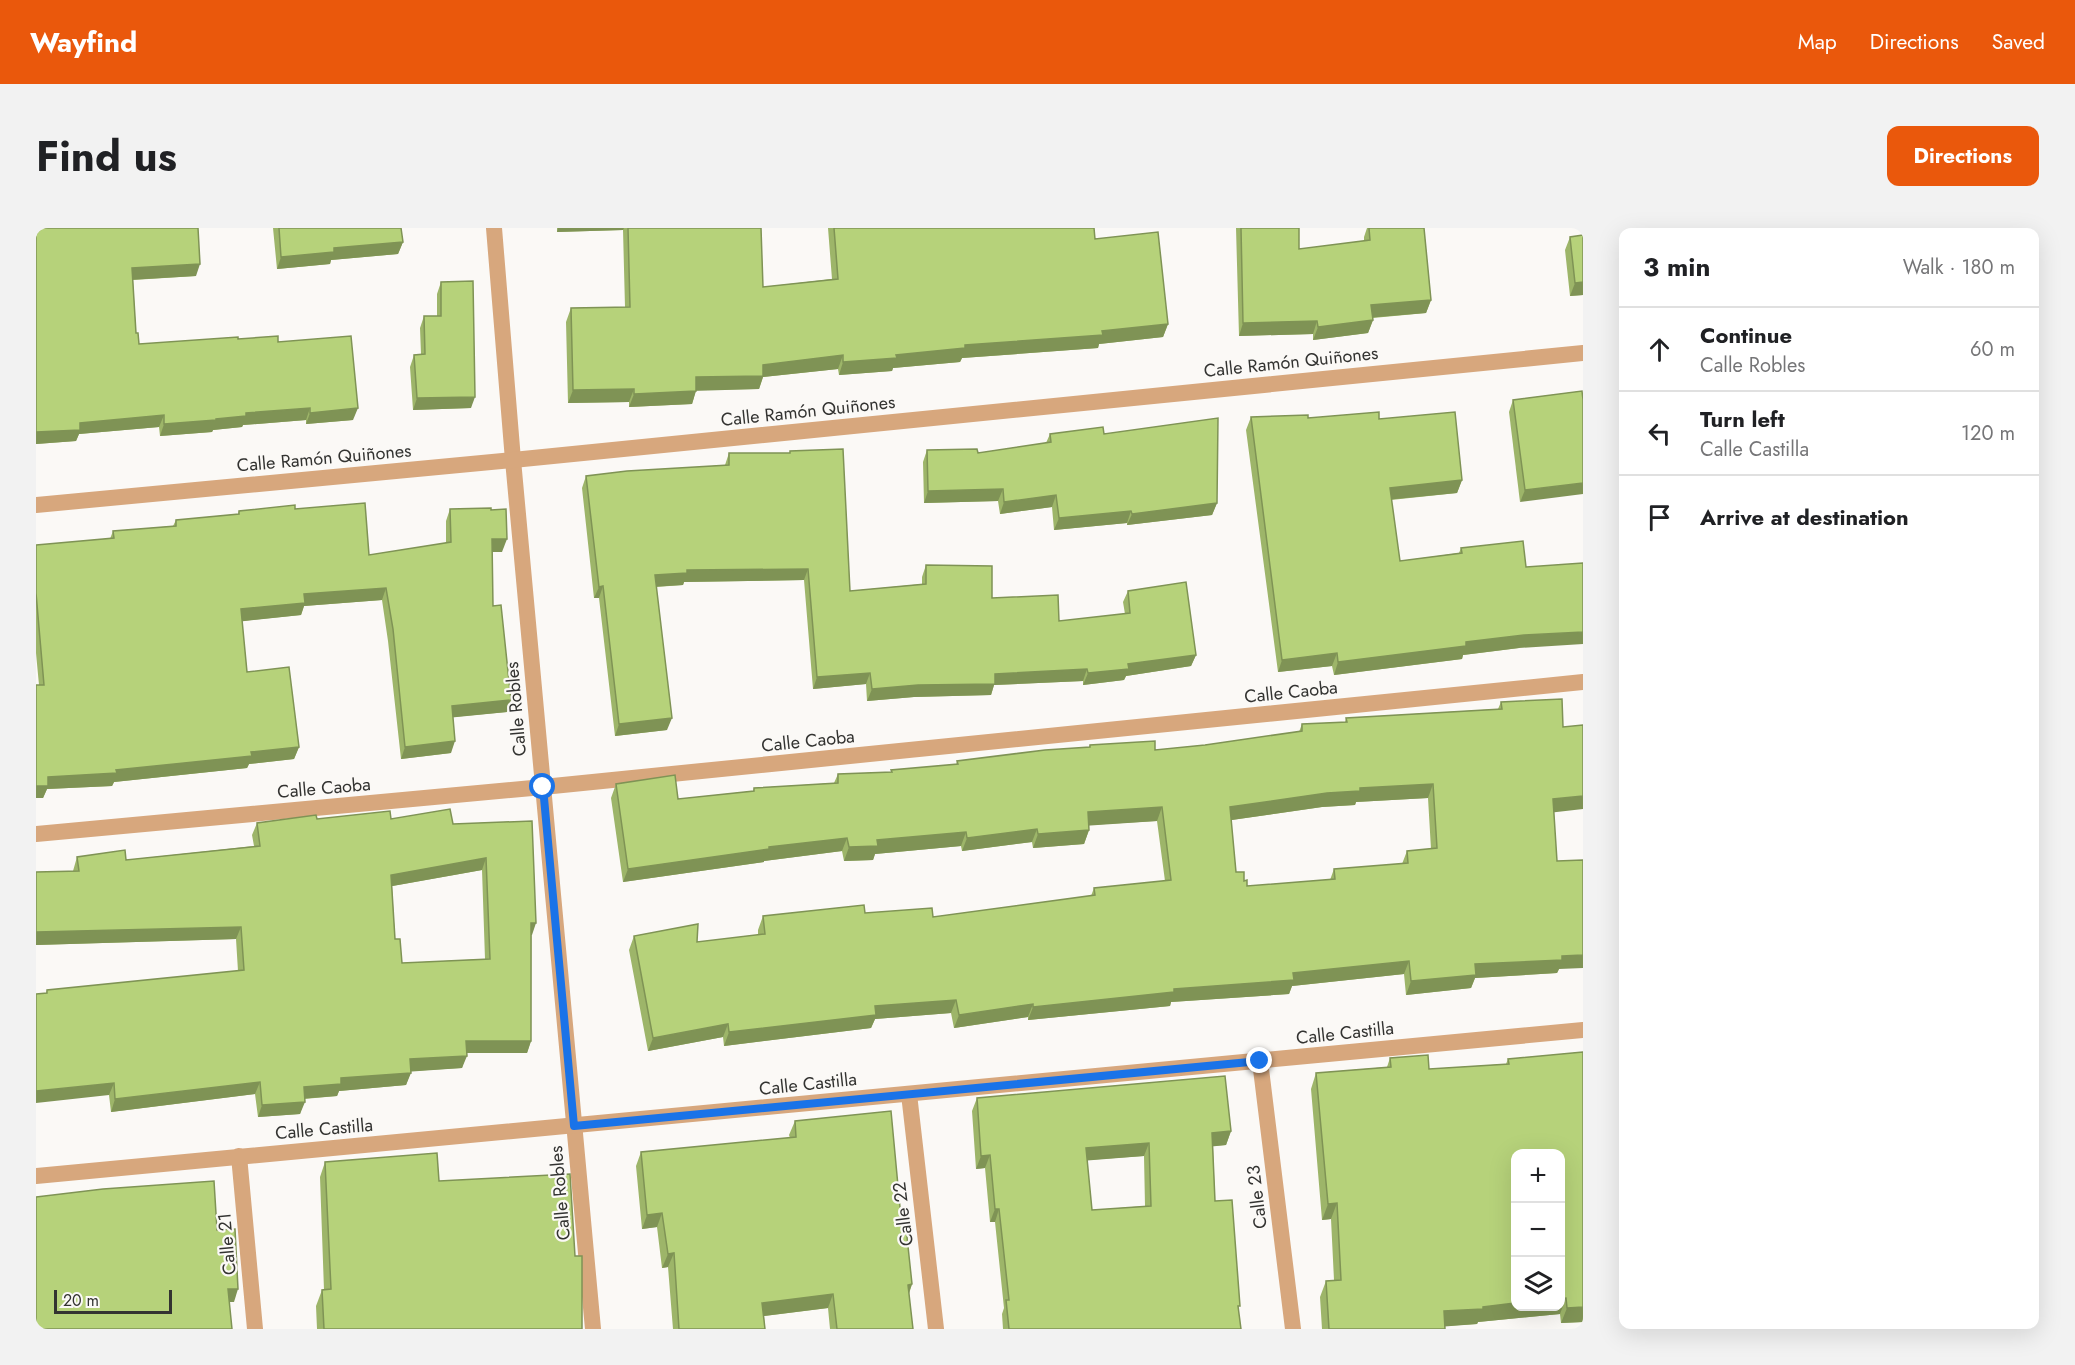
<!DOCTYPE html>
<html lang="en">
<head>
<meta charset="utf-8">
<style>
  :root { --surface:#fff; --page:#f2f2f2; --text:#202124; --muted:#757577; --line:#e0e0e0; --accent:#ea580c }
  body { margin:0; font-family:Jost,sans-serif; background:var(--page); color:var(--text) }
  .controls { position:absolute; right:18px; bottom:18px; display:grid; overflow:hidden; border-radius:12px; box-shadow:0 6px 24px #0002 }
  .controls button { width:54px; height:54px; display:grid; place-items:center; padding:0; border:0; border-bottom:2px solid var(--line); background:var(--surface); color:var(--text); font:30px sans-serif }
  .scale { position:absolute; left:18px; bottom:15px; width:118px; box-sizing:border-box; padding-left:6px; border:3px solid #333331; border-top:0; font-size:16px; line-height:21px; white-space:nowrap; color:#333331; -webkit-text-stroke:4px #fbf9f6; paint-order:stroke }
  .stop { position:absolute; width:18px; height:18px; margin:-14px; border:4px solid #1a73e8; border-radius:50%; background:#fff }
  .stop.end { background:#1a73e8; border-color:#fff; box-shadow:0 2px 6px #0008 }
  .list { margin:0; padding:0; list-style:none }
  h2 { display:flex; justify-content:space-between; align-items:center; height:78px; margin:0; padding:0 24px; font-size:26px }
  h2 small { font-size:20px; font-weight:400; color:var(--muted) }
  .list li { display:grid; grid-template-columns:39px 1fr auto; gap:18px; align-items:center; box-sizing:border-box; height:84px; padding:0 24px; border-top:2px solid var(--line) }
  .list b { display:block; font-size:22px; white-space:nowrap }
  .list p { margin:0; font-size:20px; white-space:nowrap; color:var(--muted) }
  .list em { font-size:20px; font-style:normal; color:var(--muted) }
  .icon { flex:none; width:33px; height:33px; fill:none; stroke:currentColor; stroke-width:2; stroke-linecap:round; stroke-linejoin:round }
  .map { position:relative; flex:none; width:1547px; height:1101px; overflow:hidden; border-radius:12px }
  header { display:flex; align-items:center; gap:36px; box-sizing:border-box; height:84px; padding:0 30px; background:var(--accent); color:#fff }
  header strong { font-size:28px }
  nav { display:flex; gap:33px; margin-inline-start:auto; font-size:21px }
  .intro { display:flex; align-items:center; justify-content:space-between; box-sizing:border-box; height:144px; padding:0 36px }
  h1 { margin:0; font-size:42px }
  .button { padding:15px 27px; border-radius:12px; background:var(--accent); color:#fff; font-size:21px; font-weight:700 }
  main { display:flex; gap:36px; padding:0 36px }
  aside { flex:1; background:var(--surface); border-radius:12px; box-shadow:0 6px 24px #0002 }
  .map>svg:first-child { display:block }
</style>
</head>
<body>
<header>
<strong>Wayfind</strong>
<nav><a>Map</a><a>Directions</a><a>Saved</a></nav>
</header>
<div class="intro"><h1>Find us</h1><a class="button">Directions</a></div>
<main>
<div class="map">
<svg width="1547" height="1101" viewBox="0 0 1547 1101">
  <rect width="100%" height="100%" fill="#fbf9f6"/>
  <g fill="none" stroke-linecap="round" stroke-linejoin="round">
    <g stroke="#d7a77d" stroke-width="16">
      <polyline points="458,0 477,232 557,1101"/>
      <polyline points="0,277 477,232 1547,125"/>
      <polyline points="0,606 507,559 1547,454"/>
      <polyline points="1224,833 1257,1101"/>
      <polyline points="873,866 900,1101"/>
      <polyline points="203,928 219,1101"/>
      <polyline points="0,948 1547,802"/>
    </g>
  </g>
  <g fill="#9db569" fill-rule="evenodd">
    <polygon points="0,0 160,48 97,52 100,105 103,116 202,111 242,114 317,192 270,196 270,192 207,197 206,199 177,202 176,204 124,208 123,199 43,206 40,213 0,216"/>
    <polygon points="237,0 365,0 367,14 362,26 295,32 294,36 241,41"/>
    <polygon points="521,0 725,0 727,59 796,51 792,0 1058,0 1059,11 1132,96 1127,109 1063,116 1062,120 926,130 924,134 857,140 856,143 803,147 802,141 727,149 723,161 660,162 656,176 593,179 593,174 532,175 530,94 535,80 589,79 587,2 521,4"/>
    <polygon points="1200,0 1263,0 1263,21 1328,13 1328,9 1331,0 1388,0 1395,72 1390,85 1337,90 1337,92 1332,105 1277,112 1277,106 1203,108"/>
    <polygon points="1546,0 1547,0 1547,67 1534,68 1529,22 1534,9 1546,7"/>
    <polygon points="405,54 435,180 377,182 374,139 378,127 385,126 384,100 388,88 401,88 401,66"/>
    <polygon points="1546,163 1484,274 1473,184 1477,172"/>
    <polygon points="1215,189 1343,191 1426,252 1421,265 1355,272 1364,333 1423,325 1425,320 1483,420 1427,427 1426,431 1298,447 1296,438 1242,444 1210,202"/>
    <polygon points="1014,206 1068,206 1181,275 1176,287 1091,297 1091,295 1018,302 1016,279 964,286 962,273 888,275 887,234 891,222 942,225 1010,215"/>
    <polygon points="754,223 814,363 886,356 886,349 890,337 956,370 1023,393 1089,386 1087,374 1092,363 1160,427 1155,438 1090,448 1088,452 1047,457 1047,453 958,457 955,467 878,469 831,473 830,456 777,461 768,352 648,354 647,357 620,359 631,502 579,508 563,370 558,370 546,260 550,248 689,237 693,225 754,225"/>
    <polygon points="259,281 333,327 410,315 410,293 414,281 466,324 456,324 457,378 471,484 417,489 415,525 365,531 352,413 346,372 268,378 265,387 206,393 211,444 263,519 258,531 213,536 211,540 78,554 76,558 11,561 7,570 3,457 0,425 0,317 74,311 77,303 137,298 140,292 202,286 203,283"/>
    <path d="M1465,474L1518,584L1523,741L1521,745L1439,750L1435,760L1370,767L1368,746L1256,758L1253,766L1135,774L1134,778L992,792V789L918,800L915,785L839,791L835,800L688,818L687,809L612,823L593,722L598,708L661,714L722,707V702L727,688L829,685L897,689L1055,668L1058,660L1129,653L1121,593L1053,597V602L1048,616L997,620L996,614L926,623L925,618L839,626L837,632L808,633L806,623L728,633V634L587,654L575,570L580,556L642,571L717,563L718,560L798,555L802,546L855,544V542L920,537L921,533L1053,519L1054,517L1119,522L1169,517L1263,504L1266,496L1309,494L1310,490L1462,481ZM1392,570L1395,621L1371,623L1366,636L1298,641L1294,652L1211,658L1200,644L1195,592L1286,579L1319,577L1320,574Z"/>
    <path d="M281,591H355L417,596L496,593L495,813L491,825H430L426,840L375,843L370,857L303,863L301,868L268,871L264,886L222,889L219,866L75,884L73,867L10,765L11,762L202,743L200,711L0,717V644L37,643L41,629L90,632L218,618L216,607L221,595ZM446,642L449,731L366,735L359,711L356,658Z"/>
    <polygon points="1547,824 1547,1094 1525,1095 1524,1086 1442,1094 1441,1096 1409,1098 1409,1101 1286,1101 1284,1069 1290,1053 1298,1052 1295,991 1286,992 1275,861 1280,845 1351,839 1354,830 1393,841 1470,836 1472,831"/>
    <path d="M941,870L1195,903L1190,917L1177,918L1179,973L1202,1082L1205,1101H967L966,1086L968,1080L959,994H954L949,940L940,941L936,883ZM1108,928L1109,978L1056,982L1051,932Z"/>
    <polygon points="759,893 865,990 876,1056 873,1066 877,1101 794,1101 792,1080 728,1088 729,1101 637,1101 632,1039 626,1040 621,999 606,1001 600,938 605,924 754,910 753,907"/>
    <polygon points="289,934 403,953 539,1028 546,1101 281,1101 280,1078 286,1062 288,1062 284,949"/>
  </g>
  <g fill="#7f9355">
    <polygon points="522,0 588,0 587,2 521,4"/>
    <polygon points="367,14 362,26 295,32 294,36 241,41 245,29 298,20"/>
    <polygon points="164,36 160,48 92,52 96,40"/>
    <polygon points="1547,54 1547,67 1534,68 1539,55"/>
    <polygon points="1395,72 1390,85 1330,90 1335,77"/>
    <polygon points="1337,92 1332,105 1277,112 1282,99"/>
    <polygon points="1281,93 1277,106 1203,108 1207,95"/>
    <polygon points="1132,96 1127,109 1063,116 1062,120 926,130 924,134 857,140 856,143 803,147 807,134 929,117"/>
    <polygon points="807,127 802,141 727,149 723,161 655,163 660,149 727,137"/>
    <polygon points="598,161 593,174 532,175 537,162"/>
    <polygon points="660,163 656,176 593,179 598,166"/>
    <polygon points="439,169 435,180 377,182 381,170"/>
    <polygon points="274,180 270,192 207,197 206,199 177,202 176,204 124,208 128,196 180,191 210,185"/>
    <polygon points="322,180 317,192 270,196 274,185"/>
    <polygon points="128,187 123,199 43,206 40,213 0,216 0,204 44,195"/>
    <polygon points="1426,252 1421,265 1349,272 1354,260"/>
    <polygon points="1547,255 1547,266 1484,274 1489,262"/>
    <polygon points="967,261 962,273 888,275 892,263"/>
    <polygon points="1020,267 1016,279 964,286 968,274"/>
    <polygon points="1181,275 1176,287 1091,297 1096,286"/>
    <polygon points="1095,283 1091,295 1018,302 1023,290"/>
    <polygon points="456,311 471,311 466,324 451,324"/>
    <polygon points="772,341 768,352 648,354 647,357 614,359 619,347 651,342"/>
    <polygon points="567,358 563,370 558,370 563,359"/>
    <polygon points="350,360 346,372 268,378 265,387 200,394 205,381 268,366"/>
    <polygon points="1547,404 1547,416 1483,420 1427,427 1426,431 1298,447 1302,434 1430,414 1488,407"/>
    <polygon points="1301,425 1296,438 1242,444 1246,432"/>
    <polygon points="1160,427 1155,438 1090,448 1088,452 1047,457 1052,445 1092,436"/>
    <polygon points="1051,441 1047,453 958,457 955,467 878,469 831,473 836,461 959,446"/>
    <polygon points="834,445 830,456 777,461 781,449"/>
    <polygon points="475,472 471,484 411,490 416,478"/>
    <polygon points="636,490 631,502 579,508 583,496"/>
    <polygon points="419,513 415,525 365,531 369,519"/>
    <polygon points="263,519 258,531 213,536 211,540 78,554 76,558 11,561 7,570 0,570 0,558 12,549 80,542 215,524"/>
    <polygon points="1397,556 1392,570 1320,574 1319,577 1286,579 1189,593 1194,579 1324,560"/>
    <polygon points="1547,568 1547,581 1512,585 1517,571"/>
    <polygon points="1126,579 1121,593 1047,598 1052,584"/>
    <polygon points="1001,601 996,614 926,623 931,610"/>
    <polygon points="1053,602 1048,616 997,620 1002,606"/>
    <polygon points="930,604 925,618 839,626 837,632 808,633 813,619 841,612"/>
    <polygon points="811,610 806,623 728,633 728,634 587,654 592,641 733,619"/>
    <polygon points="450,630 446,642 351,659 355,647"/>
    <polygon points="495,695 500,695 496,707 490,707"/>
    <polygon points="205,699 200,711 0,717 0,704"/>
    <polygon points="1547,727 1547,740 1523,741 1521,745 1439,750 1435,760 1370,767 1375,753 1439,736 1526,728"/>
    <polygon points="1373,733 1368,746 1256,758 1253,766 1135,774 1134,778 992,792 997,779 1257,745"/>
    <polygon points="920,772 915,785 839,791 835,800 688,818 693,804 839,778"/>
    <polygon points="997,776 992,789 918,800 923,787"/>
    <polygon points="692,796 687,809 612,823 617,810"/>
    <polygon points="430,813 495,813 491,825 425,825"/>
    <polygon points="431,828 426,840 369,844 374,831"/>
    <polygon points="375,845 370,857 303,863 301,868 263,871 268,859 305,850"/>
    <polygon points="224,854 219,866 75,884 79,871"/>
    <polygon points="78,855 73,867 0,875 0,863"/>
    <polygon points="269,874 264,886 222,889 226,877"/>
    <polygon points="1195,903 1190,917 1171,919 1176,905"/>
    <polygon points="1113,915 1108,928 1045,933 1050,920"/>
    <polygon points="954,927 949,940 940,941 945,928"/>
    <polygon points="1301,975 1295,991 1286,992 1292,976"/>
    <polygon points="959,981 963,981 959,994 954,994"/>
    <polygon points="626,985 621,999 606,1001 611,987"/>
    <polygon points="638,1025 632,1039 626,1040 632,1026"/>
    <polygon points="876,1056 871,1070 872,1057"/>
    <polygon points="192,1061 202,1061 198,1074 187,1074"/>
    <polygon points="797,1066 792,1080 721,1089 726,1075"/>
    <polygon points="1530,1070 1524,1086 1442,1094 1441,1096 1402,1099 1408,1083 1479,1075 1479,1078 1524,1078 1524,1071"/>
    <polygon points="1547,1079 1547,1094 1525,1095 1531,1080"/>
  </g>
  <g fill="#b6d27a" stroke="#7f9355" stroke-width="1.5" fill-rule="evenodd">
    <polygon points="0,0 162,0 164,36 96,40 100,105 102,105 103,116 202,109 202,111 242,108 242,114 315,108 322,180 274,185 274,180 210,185 210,188 180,191 180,192 128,196 128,187 44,195 44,202 0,204"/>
    <polygon points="243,0 365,0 367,14 298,20 298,24 245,29"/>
    <polygon points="592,0 725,0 727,59 802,51 798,0 1058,0 1059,11 1122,4 1132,96 1066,103 1067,107 929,117 929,120 860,127 861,130 807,134 807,127 727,137 727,148 660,149 660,163 598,166 598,161 537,162 535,80 594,79"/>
    <polygon points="1205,0 1263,0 1263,21 1334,12 1333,0 1388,0 1395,72 1335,77 1337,92 1282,99 1281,93 1207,95"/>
    <polygon points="1547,7 1547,54 1539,55 1534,9"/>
    <polygon points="437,53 439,169 381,170 378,127 389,126 388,88 405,88 405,54"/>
    <polygon points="1546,163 1547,172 1547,255 1489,262 1477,172"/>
    <polygon points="1343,184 1343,191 1419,184 1426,252 1354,260 1364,333 1426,325 1425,320 1487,313 1490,339 1547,335 1547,404 1488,407 1430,414 1430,418 1302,434 1301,425 1246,432 1215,189 1272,187 1272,190"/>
    <polygon points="1182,190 1181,275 1096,286 1095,283 1023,290 1020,267 968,274 967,261 892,263 891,222 941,221 942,225 1015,214 1014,206 1067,199 1068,206"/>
    <polygon points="807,221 814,363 890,356 890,337 956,338 956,370 1022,367 1023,393 1094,385 1092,363 1150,354 1160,427 1092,436 1093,441 1052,445 1051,441 959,446 959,456 882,457 836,461 834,445 781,449 772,341 651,342 651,345 619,347 636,490 583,496 567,358 563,359 550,248 591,243 693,237 693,225 754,225 754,223"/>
    <polygon points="329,275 333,327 415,314 414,281 455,280 455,282 470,281 471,311 456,311 457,378 465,377 475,472 416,478 419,513 369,519 357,401 350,360 268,366 269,375 205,381 211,444 253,439 263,519 215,524 216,528 80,542 81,545 12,549 12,558 0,558 0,457 8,457 0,365 0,317 78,310 77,303 140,298 140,292 203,286 203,283 259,277 259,281"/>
    <path d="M1526,471L1527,499L1547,497V568L1517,571L1521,633L1547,632V727L1526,728V732L1439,736L1440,747L1375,753L1373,733L1257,745L1258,752L1138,761V764L997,779V776L923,787L920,772L839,778L840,787L693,804L692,796L617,810L598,708L662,696L661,714L729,706L727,688L828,677L829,685L896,680L897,689L1059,667L1058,660L1135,652L1126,579L1052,584L1053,602L1002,606L1001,601L931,610L930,604L841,612L842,618L813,619L811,610L733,619V621L592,641L580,556L639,547L642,571L718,563V560L802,555V546L856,544L855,542L922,536L921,533L1009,522L1054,519V517L1119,513V522L1169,517L1266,503V496L1311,494L1310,490L1466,481L1465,474ZM1397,556L1401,620L1371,623L1372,635L1298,641L1299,651L1211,658V652L1208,653V644H1200L1194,579L1291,565L1324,563V560Z"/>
    <path d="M414,581L417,596L496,593L500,695H495V813H430L431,828L374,831L375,845L305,850V856L268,859L269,874L226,877L224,854L79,871L78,855L0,863V766L11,765V762L208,742L205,699L0,704V644L43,643L41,629L89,622L90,632L224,618L221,595L280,587L281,591L354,583L355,591ZM450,630L454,731L366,735L364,711H359L355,647Z"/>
    <polygon points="1547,824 1547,1079 1531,1080 1530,1070 1524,1071 1524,926 1479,926 1479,1075 1447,1079 1447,1081 1408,1083 1409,1101 1293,1101 1290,1053 1305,1052 1301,975 1292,976 1280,845 1355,839 1354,830 1392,827 1393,841 1473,836 1472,831"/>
    <path d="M1189,848L1195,903L1176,905L1179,973L1196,972L1204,1078H1202L1205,1101H973L970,1072H973L963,981H959L954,927L945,928L941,870ZM1113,915L1115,978L1056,982L1050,920Z"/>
    <polygon points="855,883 865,990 869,990 876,1056 872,1057 877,1101 801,1101 797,1066 726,1075 729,1101 643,1101 638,1025 632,1026 626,985 611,987 605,924 760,909 759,893"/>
    <polygon points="401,925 403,953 534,946 539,1028 546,1028 546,1101 288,1101 286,1062 295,1061 289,934"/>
    <polygon points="178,953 181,1002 199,1001 202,1061 192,1061 196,1101 0,1101 0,969 67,961"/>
  </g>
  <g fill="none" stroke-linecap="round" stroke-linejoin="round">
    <polyline stroke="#1a73e8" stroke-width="8" points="507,559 538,898 1224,833"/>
  </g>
  <g text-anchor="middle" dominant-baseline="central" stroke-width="4.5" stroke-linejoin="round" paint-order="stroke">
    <g font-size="18" fill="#333331" stroke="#fbf9f6">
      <text transform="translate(1255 134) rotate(-6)">Calle Ramón Quiñones</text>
      <text transform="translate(772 183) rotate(-6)">Calle Ramón Quiñones</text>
      <text transform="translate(288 230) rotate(-5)">Calle Ramón Quiñones</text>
      <text transform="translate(1255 464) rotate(-6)">Calle Caoba</text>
      <text transform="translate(480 481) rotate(-95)">Calle Robles</text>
      <text transform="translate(772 513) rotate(-6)">Calle Caoba</text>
      <text transform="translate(288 560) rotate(-5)">Calle Caoba</text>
      <text transform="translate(1309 805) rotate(-6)">Calle Castilla</text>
      <text transform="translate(772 856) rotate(-6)">Calle Castilla</text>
      <text transform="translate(288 901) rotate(-5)">Calle Castilla</text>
      <text transform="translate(524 965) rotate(-95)">Calle Robles</text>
      <text transform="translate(1221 969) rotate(-97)">Calle 23</text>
      <text transform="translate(867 986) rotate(-97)">Calle 22</text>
      <text transform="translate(191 1016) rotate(-95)">Calle 21</text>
    </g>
  </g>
</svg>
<div class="controls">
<button>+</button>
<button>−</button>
<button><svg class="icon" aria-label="layers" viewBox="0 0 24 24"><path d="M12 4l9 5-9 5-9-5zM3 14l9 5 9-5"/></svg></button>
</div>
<div class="scale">20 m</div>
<div class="stop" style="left:507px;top:559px"></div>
<div class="stop end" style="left:1224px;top:833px"></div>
</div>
<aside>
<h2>3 min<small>Walk · 180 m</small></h2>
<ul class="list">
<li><svg class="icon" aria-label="ahead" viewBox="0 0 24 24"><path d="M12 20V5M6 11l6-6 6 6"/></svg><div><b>Continue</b><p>Calle Robles</p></div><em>60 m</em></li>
<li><svg class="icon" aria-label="left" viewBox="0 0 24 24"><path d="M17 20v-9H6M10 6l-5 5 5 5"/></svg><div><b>Turn left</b><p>Calle Castilla</p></div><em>120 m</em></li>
<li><svg class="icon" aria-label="arrive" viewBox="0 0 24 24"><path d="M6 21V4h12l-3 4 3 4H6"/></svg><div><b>Arrive at destination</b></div></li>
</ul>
</aside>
</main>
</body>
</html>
